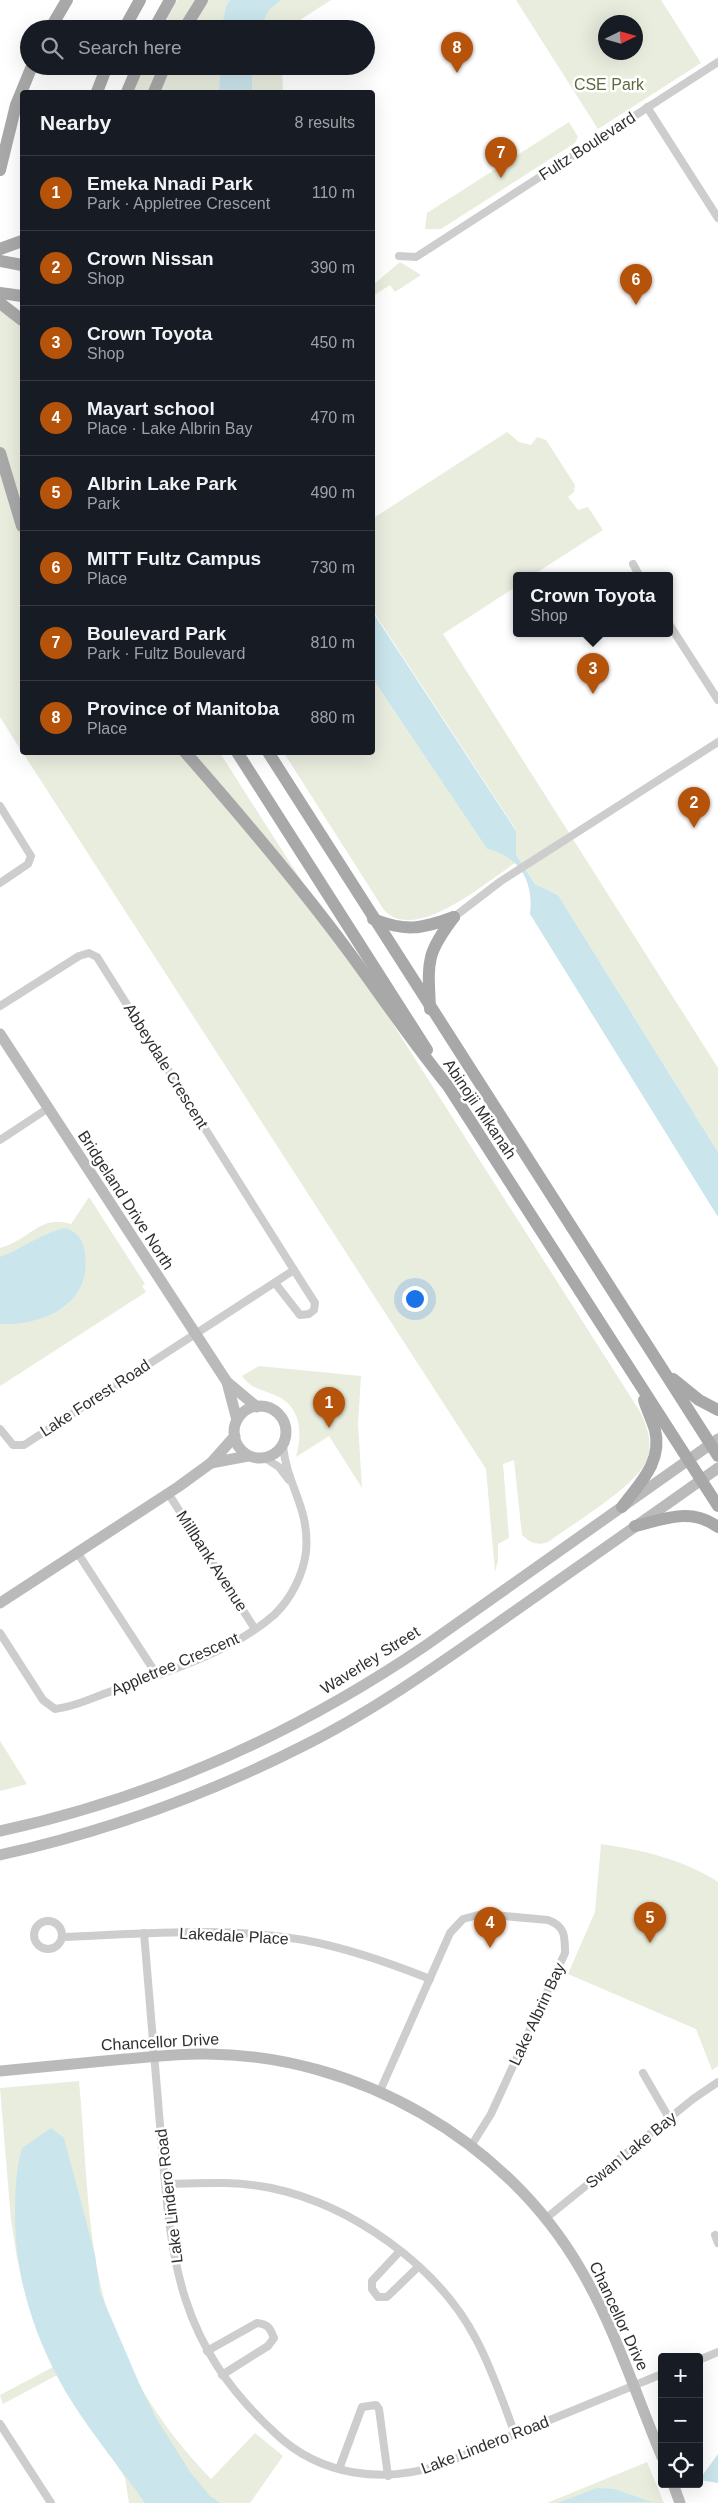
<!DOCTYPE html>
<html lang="en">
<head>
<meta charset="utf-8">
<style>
  :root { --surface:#171b24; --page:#242831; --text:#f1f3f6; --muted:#9ea1a6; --line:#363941; --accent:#b45309 }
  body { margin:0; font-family:Arial,sans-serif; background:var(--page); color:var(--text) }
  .controls { position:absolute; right:15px; bottom:15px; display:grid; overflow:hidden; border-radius:5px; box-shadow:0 5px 20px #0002 }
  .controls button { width:45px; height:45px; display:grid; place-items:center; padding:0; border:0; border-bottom:1px solid var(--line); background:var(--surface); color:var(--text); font:25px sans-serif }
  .compass { position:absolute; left:598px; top:15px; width:45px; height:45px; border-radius:50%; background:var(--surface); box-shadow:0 5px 20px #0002; rotate:85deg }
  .you { position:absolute; left:414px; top:1298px; width:18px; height:18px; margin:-12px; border:4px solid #fff; border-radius:50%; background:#1a73e8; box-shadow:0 0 0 8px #1a73e833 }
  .badge { display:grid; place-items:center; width:32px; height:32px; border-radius:50%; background:var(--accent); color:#fff; font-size:16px; font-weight:700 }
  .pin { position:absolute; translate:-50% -41px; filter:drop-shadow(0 1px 2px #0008) }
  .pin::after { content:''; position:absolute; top:26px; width:18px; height:15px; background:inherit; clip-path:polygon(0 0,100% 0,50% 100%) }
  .popup { position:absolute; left:513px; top:572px; width:160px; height:65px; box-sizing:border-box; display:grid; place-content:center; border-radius:5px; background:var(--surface); filter:drop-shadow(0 1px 4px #0005); font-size:16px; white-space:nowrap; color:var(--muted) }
  .popup b { font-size:19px; color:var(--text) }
  .popup::after { content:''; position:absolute; left:50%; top:100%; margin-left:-10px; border:10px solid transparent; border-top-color:var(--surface) }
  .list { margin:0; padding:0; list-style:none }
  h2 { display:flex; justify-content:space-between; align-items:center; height:65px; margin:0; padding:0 20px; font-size:21px }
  h2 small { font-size:16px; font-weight:400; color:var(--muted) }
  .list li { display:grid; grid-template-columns:32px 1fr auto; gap:15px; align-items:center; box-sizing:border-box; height:75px; padding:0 20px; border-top:1px solid var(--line) }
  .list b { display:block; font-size:19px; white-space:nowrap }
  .list p { margin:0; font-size:16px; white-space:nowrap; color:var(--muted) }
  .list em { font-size:16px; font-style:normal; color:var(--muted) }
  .icon { flex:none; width:28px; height:28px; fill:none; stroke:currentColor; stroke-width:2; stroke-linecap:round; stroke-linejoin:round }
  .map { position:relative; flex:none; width:718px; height:2503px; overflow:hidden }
  .search { position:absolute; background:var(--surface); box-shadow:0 5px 20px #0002; left:20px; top:20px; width:355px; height:55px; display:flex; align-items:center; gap:12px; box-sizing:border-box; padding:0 18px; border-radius:28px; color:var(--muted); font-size:19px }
  .panel { position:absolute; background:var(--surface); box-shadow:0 5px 20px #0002; left:20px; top:90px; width:355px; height:665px; border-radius:5px }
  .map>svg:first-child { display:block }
</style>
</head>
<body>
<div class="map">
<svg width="718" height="2503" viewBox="0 0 718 2503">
  <rect width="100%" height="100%" fill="#fff"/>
  <g fill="#e8edde" fill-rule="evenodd">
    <polygon points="177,0 195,0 178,29 162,29"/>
    <polygon points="208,0 230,0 226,6 221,29 190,29"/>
    <polygon points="281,0 331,0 286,29 260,29 269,10"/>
    <path d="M516,0H661L701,63L598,129ZM606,22H636V52H606Z"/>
    <polygon points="144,66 159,66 148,92 133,92"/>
    <polygon points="172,66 220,66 219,92 160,92"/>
    <polygon points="252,66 282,66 283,92 252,92"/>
    <polygon points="569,122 578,137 575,143 441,229 425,229 427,213"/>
    <polygon points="400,262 421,275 395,292 390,285 373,296 373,285"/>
    <polygon points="0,307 22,324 22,752 0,717"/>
    <polygon points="507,432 519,442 531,445 537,437 546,440 575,485 574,492 568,497 578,510 588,507 603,530 533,575 517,575 517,586 443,634 718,1068 718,1152 558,895 535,884 516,855 516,830 373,611 372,519"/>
    <path d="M373,679L487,849C497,851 509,854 515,863C486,882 415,944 384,910L284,753L372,752Z"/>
    <path d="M23,753H220L639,1410C647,1426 654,1444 646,1462C634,1487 573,1524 548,1542C536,1546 531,1543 522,1535L514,1460L503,1464L509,1538L498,1544V1560L495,1572L486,1469Z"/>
    <path d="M89,1197L145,1284L142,1286L146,1292L0,1386V1248C30,1240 40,1214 71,1224Z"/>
    <path d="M259,1366L361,1376L358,1424L362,1488L329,1436L296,1457C303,1431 301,1404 272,1394C259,1389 251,1388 242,1376Z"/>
    <polygon points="0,1741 27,1784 0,1791"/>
    <path d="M601,1844C642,1850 683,1859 718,1882V2066L712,2070L696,2029L568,1974L595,1912Z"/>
    <path d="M79,2081C86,2154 86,2231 105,2303C124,2371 163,2429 211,2479L255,2433L283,2456L250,2503H129L125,2478L59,2374L3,2404L0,2395L55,2366L23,2286L17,2258L11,2220L0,2088Z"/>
    <polygon points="647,2462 664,2503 547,2503"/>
  </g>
  <g fill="#cae5ec">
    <polygon points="230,0 281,0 269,10 260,29 221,29 226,6"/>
    <polygon points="220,66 252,66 252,92 219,92"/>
    <path d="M372,611L516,831V855L535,884L558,895L718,1152V1217L530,914C534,881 519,856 487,849L373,679Z"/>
    <path d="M66,1228C78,1233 84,1240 85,1254C92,1304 43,1326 0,1324V1257C23,1248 42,1233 66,1228Z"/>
    <path d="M51,2128L64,2138L95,2255L100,2292L139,2383L156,2418L190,2472L210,2496L220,2503H145C121,2469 94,2437 72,2402C38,2348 17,2286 15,2223C15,2197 15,2173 22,2148Z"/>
    <polygon points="718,2454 718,2483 699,2480"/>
    <polygon points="597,2488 614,2489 652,2502 558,2503"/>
  </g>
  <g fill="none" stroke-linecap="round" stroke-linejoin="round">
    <g stroke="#cdcdcd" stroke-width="8">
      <polyline points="647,107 718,218"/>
      <polyline points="399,256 416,257 718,62"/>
      <polyline points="633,564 639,575"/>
      <polyline points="669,624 718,700"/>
      <polyline points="0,806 31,856 28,864 0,883"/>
      <polyline points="454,917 501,881 718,742"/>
      <polyline points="0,1006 79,956 89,953 97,957 294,1270 24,1445 13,1445 0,1429"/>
      <polyline points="0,1140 47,1109"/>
      <polyline points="275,1283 300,1315 309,1314 314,1310 315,1303 294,1270"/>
      <polyline points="265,1458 279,1467 289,1480"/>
      <polyline points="168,1493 255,1629"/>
      <polyline points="77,1552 157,1675"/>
      <path d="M0,1633L43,1700L55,1709C74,1707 92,1698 109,1692C162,1674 232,1652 274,1615C291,1599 303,1575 306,1552C310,1507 287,1487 283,1446"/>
      <circle cx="48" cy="1935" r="14"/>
      <path d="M144,1933C149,1997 155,2061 160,2125C171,2255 173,2339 275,2433C320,2476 383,2484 440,2465L662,2374"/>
      <path d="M62,1937C142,1934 224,1926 304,1940C347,1948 390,1963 430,1979"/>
      <polyline points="643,2073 669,2118"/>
      <path d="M380,2091L450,1933L463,1919L482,1914L548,1920C565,1926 565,1936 565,1953L491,2114L471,2146"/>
      <path d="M166,2184C201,2183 237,2181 271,2188C352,2205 438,2266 476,2339C492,2369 503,2402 515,2434"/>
      <polyline points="545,2219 693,2099 718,2082"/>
      <polyline points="715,2235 718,2243"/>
      <polyline points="400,2251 372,2281 372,2289 378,2297 387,2297 418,2267"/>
      <path d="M207,2351L257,2323C268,2324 270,2328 274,2338L268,2346L222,2375"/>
      <polyline points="699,2360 718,2352"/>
      <polyline points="0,2424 51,2503"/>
      <polyline points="339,2469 362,2407 376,2405 379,2409 388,2476"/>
    </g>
    <g stroke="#bababa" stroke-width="11">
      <polyline points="0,1034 227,1382 237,1420"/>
      <polyline points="227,1382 257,1407"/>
      <circle cx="260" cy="1432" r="26"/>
      <polyline points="211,1463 248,1456"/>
      <polyline points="0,1603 178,1487 211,1463 235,1436"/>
      <path d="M0,1831C153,1798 295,1734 425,1646L718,1439"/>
      <path d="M0,1855C104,1832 204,1796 299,1748C376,1710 445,1660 515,1611C583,1563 651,1516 718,1468"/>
      <path d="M0,2071C42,2067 83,2063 125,2059C152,2057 180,2053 207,2054C357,2055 506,2140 581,2270C615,2328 636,2395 662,2457"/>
      <polyline points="673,2484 680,2503"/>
    </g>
    <g stroke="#a8a8a8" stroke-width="12">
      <polyline points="50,29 67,0"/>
      <polyline points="124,29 140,0"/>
      <polyline points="154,29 170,0"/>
      <polyline points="184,29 202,0"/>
      <polyline points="97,92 107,66"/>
      <polyline points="127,92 138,66"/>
      <polyline points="154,92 165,66"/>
      <polyline points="0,170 16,105 32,66"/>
      <polyline points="0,249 22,241"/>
      <polyline points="0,261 22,265"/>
      <polyline points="0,293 22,296"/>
      <polyline points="0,303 22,320"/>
      <polyline points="0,453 22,526"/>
      <path d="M185,752C242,817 298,883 349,952C382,997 413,1043 448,1086L718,1506"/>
      <polyline points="237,752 427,1050"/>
      <polyline points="268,752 718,1456"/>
      <path d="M373,919C406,932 421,929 454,917"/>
      <path d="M430,1009C428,962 425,955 454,917"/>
      <polyline points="673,1379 699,1400 718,1410"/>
      <path d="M622,1507C639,1484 663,1462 655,1430C652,1420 647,1410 644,1400"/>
      <path d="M635,1526C665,1519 691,1507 718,1527"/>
    </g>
  </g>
  <g text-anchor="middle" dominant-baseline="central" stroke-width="5" stroke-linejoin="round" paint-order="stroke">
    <g font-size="16" fill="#5c6b3d" stroke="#fff">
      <text x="609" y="84">CSE Park</text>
    </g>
    <g font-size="16" fill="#303030" stroke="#fff">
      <text transform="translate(587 146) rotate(-33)">Fultz Boulevard</text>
      <text transform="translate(166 1066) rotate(58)">Abbeydale Crescent</text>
      <text transform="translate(480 1109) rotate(56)">Abinojii Mikanah</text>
      <text transform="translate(126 1200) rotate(57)">Bridgeland Drive North</text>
      <text transform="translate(95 1398) rotate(-33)">Lake Forest Road</text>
      <text transform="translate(212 1561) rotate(57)">Millbank Avenue</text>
      <text transform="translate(370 1660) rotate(-32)">Waverley Street</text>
      <text transform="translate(175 1664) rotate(-23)">Appletree Crescent</text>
      <text transform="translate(234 1936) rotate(3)">Lakedale Place</text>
      <text transform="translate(537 2014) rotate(-65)">Lake Albrin Bay</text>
      <text transform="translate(160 2042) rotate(-3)">Chancellor Drive</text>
      <text transform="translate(631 2150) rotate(-39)">Swan Lake Bay</text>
      <text transform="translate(169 2196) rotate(-97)">Lake Lindero Road</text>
      <text transform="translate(619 2316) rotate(65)">Chancellor Drive</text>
      <text transform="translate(485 2445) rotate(-21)">Lake Lindero Road</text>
    </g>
  </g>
</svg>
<div class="controls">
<button>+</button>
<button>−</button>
<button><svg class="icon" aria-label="locate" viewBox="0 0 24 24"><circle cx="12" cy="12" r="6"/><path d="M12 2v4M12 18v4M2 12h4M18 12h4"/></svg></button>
</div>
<svg class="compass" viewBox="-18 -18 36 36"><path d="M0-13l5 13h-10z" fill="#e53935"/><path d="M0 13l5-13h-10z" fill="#9ea1a6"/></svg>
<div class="you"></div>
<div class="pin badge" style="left:329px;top:1428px">1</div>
<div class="pin badge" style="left:694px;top:828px">2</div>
<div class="pin badge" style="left:593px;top:694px">3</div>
<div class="popup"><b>Crown Toyota</b>Shop</div>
<div class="pin badge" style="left:490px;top:1948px">4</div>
<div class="pin badge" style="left:650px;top:1943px">5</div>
<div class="pin badge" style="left:636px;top:305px">6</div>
<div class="pin badge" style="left:501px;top:178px">7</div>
<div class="pin badge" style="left:457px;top:73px">8</div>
<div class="search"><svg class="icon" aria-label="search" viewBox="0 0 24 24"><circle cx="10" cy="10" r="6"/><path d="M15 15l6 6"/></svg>Search here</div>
<section class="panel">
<h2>Nearby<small>8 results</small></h2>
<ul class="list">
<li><span class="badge">1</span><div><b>Emeka Nnadi Park</b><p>Park · Appletree Crescent</p></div><em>110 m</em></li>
<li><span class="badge">2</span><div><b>Crown Nissan</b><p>Shop</p></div><em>390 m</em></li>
<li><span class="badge">3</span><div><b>Crown Toyota</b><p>Shop</p></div><em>450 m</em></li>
<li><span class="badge">4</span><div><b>Mayart school</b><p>Place · Lake Albrin Bay</p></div><em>470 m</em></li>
<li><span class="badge">5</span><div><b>Albrin Lake Park</b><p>Park</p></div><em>490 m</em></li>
<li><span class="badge">6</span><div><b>MITT Fultz Campus</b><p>Place</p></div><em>730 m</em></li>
<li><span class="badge">7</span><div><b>Boulevard Park</b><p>Park · Fultz Boulevard</p></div><em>810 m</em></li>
<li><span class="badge">8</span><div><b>Province of Manitoba</b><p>Place</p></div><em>880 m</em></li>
</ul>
</section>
</div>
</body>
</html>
